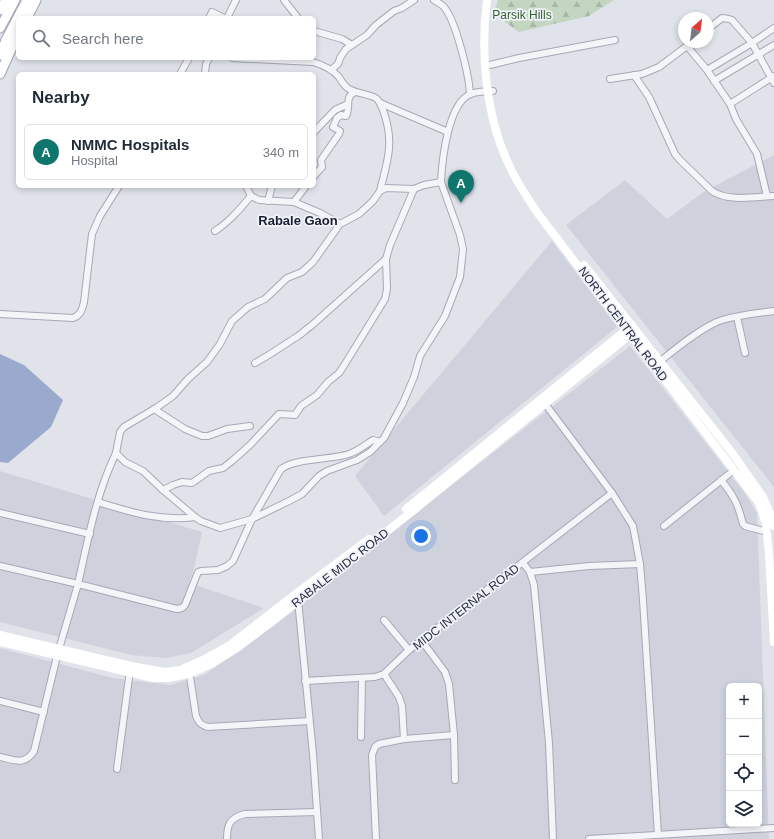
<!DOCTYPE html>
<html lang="en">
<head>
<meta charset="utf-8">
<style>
  :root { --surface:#fff; --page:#f6f6f7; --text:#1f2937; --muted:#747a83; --line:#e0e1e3; --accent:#0f766e }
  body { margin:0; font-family:Helvetica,sans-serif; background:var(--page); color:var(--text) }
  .controls { position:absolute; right:12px; bottom:12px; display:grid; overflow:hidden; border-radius:6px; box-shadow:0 2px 6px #0003 }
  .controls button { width:36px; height:36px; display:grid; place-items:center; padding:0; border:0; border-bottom:1px solid var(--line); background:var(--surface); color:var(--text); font:20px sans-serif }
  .compass { position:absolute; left:678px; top:12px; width:36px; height:36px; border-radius:50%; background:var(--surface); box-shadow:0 2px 6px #0003; rotate:28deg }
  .you { position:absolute; left:421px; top:536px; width:14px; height:14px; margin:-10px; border:3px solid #fff; border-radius:50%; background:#1a73e8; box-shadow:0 0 0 6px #1a73e833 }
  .badge { display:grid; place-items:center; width:26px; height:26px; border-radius:50%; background:var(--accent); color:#fff; font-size:13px; font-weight:700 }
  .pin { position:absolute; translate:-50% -33px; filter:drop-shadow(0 1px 2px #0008) }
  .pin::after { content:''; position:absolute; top:21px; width:14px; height:12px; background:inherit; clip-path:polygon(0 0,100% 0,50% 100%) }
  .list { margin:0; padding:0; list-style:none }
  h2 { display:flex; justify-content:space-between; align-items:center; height:52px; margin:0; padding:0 16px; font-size:17px }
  h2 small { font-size:13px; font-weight:400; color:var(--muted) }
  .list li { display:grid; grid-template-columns:26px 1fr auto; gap:12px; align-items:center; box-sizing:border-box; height:56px; margin:0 8px 8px; padding:0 8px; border:1px solid var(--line); border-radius:6px }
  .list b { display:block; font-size:15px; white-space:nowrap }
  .list p { margin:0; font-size:13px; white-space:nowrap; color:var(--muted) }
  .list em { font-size:13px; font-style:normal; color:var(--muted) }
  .icon { flex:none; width:22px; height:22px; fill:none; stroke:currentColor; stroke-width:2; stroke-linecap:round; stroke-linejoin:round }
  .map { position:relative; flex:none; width:774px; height:839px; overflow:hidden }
  .search { position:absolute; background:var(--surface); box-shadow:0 2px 6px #0003; left:16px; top:16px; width:300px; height:44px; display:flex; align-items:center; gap:10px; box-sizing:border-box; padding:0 14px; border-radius:6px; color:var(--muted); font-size:15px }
  .panel { position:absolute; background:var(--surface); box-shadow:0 2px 6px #0003; left:16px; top:72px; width:300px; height:116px; border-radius:6px }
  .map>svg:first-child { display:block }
</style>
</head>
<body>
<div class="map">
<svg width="774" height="839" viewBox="0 0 774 839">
  <defs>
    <pattern id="forest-firs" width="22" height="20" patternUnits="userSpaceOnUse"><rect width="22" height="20" fill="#c3d6c1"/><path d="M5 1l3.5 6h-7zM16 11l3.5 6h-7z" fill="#a8b8a7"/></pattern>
  </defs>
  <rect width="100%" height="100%" fill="#e1e3eb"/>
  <g fill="#cfd2dd" fill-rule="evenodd">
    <polygon points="774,155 774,487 566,225 625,180 667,219 705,191"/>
    <polygon points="552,241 617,327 384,516 355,476"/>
    <path d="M630,346L744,492L757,513L769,839H0V648L113,678L170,685L204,675L240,650ZM729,686H759V824H729Z"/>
    <polygon points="0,471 202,532 194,568 189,583 264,608 191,653 166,658 131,655 0,622"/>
  </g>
  <polygon fill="url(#forest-firs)" points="498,0 614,0 589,16 519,32 494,14"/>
  <polygon fill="#99aace" points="0,354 24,365 63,400 51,427 8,463 0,462"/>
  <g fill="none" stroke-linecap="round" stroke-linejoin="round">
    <defs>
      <g id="street">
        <polyline points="284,0 298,18"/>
        <path d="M434,0C437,2 441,4 444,7C456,21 469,75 470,94"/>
        <polyline points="209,18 212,12 224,18"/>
        <polyline points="227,18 236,0"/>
        <polyline points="708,29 722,18 729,19 732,20 752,43 774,83"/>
        <polyline points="314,31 342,39 352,45"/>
        <polyline points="692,42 687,46 707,70 730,104 736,119 757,154 767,196"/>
        <path d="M233,58L313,62C323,65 332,69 339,77C342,82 344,86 349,89C357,94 372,94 377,99C381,103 383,110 385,116C394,145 387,162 380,191"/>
        <polyline points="490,65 519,58 615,40"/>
        <polyline points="331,70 338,64 340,58 346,49 367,35 376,25 394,11 402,8 414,0"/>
        <polyline points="707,70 752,43 774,28"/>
        <polyline points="180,74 189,58"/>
        <polyline points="205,74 206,64 209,58"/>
        <path d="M634,75L649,97L675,154L680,160L712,191C728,202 755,197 774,196"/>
        <polyline points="610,79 642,74 659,67 687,46"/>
        <polyline points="714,81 774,45"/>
        <polyline points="380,103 448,132"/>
        <polyline points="730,104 774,76"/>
        <polyline points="314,132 335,110 348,104"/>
        <path d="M314,176L322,167L321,160L339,134L340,131L333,127L337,118L341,115L346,116C351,107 344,97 355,92"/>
        <path d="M246,186L251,196L259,200L294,202L320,213L340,224L359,214L373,201L380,191L386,188L414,189L424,185L441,182C442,161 448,102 471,94C477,91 486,92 493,91"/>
        <polyline points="268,201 272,186"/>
        <polyline points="294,202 306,186"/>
        <polyline points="340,224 313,262 302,272 287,278 265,299 248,307 232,321 220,344 207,362 188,379 173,396 156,408 124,427 120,432 116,453 125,462 143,471 163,490 173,485 182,482 192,483 209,471 223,468 232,461 250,445 279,414 295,415 301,406 317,395 328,382 339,373 345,364 385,299 387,289 386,259 390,245 414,189"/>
        <path d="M215,231C229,222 240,209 251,196"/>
        <path d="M0,314L73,318C81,315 82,310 84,302L92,234L100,216L119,186"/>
        <polyline points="737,317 745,353"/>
        <path d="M255,363C270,355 284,345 298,336C303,333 306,329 311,326L386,259"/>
        <path d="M658,363C674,350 703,326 722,320C739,315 757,313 774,311"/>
        <polyline points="543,401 612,493 633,526 640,564 643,600 658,835"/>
        <polyline points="154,409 185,429 202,436 208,436 227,429 250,426"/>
        <path d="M116,453C96,494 88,540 78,584L177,609L182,608L185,605L198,572L201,571L218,570L227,566L233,561L252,519L281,469C296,458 330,460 349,454C358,451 365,445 373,440L380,442L384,438L403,403L414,377L420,356L445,316L460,277L463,249L460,235L441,182"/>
        <path d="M721,480C734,496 738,504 743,524L745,526L767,532"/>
        <polyline points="163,490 195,517 201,521 220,528 252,519 289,501 302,494 319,476 327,471 357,460 370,452 380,442"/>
        <path d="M98,502C130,512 161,522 195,517"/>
        <polyline points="0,513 90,534"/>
        <polyline points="664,526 734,470"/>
        <polyline points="523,563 530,572 534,585 549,743 553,839"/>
        <path d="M0,566L78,584L57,656L34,751C24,766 15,760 0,757"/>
        <polyline points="530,572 589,566 640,564"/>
        <polyline points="298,600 313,754 319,839"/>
        <polyline points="384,620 409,650"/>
        <polyline points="422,641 445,672 449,684 454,735 455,780"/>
        <path d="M189,670L196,716C199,723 201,725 208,727L309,721"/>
        <polyline points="305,681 375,677 384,674 409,650 612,493"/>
        <polyline points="0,701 44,712"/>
        <polyline points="361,737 362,678"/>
        <polyline points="404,739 454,735"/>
        <polyline points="117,769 130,670"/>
        <path d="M227,839C227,824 230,818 245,814L317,812"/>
        <polyline points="376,839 372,755 375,747 379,744 404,739 402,706 399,697 384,674"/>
        <polyline points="589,839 774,828"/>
      </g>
      <g id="primary">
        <polyline points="0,10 6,0"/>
        <polyline points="27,18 36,0"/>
        <polyline points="0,28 15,0"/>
        <polyline points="0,55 6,40 27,0"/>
        <polyline points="0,74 18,34"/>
      </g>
    </defs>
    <use href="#street" stroke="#a5a9b6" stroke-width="8"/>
    <use href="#primary" stroke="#9fa5b8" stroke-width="11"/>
    <use href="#street" stroke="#f4f5f9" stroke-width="6"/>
    <g stroke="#fff" stroke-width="8">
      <path d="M487,0C480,52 486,117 509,165C517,183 528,199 539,215L759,503L766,524L769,554L774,642"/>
      <polyline points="584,265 733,454 763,497 770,513 774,526"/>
      <polyline points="406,509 632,325"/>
      <polyline points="0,635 131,666 165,672 180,670 203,660 230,645 297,593 369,539"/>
      <polyline points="0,642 153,678 168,678 189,674 211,664 237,648 273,621 414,510 636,330"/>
    </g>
    <use href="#primary" stroke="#fff" stroke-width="9"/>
  </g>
  <g text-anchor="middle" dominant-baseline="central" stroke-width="3.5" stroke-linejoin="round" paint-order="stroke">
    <g font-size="12" fill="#356233" stroke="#f1f3f8">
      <text x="522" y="15">Parsik Hills</text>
    </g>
    <g font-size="12" fill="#272e45" stroke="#f1f3f8">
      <text transform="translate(623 324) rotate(53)">NORTH CENTRAL ROAD</text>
      <text transform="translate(340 568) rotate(-38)">RABALE MIDC ROAD</text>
      <text transform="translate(466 607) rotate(-38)">MIDC INTERNAL ROAD</text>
    </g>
    <g font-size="13" font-weight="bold" fill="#1a1f35" stroke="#f1f3f8">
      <text x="298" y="220">Rabale Gaon</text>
    </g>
  </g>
</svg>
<div class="controls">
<button>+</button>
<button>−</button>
<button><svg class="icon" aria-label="locate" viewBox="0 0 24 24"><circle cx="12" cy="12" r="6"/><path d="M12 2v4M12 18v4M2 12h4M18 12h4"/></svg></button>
<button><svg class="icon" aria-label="layers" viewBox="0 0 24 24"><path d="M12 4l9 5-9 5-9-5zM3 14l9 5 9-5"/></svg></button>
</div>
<svg class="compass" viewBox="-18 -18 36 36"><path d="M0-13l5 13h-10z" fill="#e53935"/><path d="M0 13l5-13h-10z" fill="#747a83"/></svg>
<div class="you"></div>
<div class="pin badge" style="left:461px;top:203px">A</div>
<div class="search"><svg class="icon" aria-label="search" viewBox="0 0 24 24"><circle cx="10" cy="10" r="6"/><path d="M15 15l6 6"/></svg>Search here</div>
<section class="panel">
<h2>Nearby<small></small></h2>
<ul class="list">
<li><span class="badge">A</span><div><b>NMMC Hospitals</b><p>Hospital</p></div><em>340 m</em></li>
</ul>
</section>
</div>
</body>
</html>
